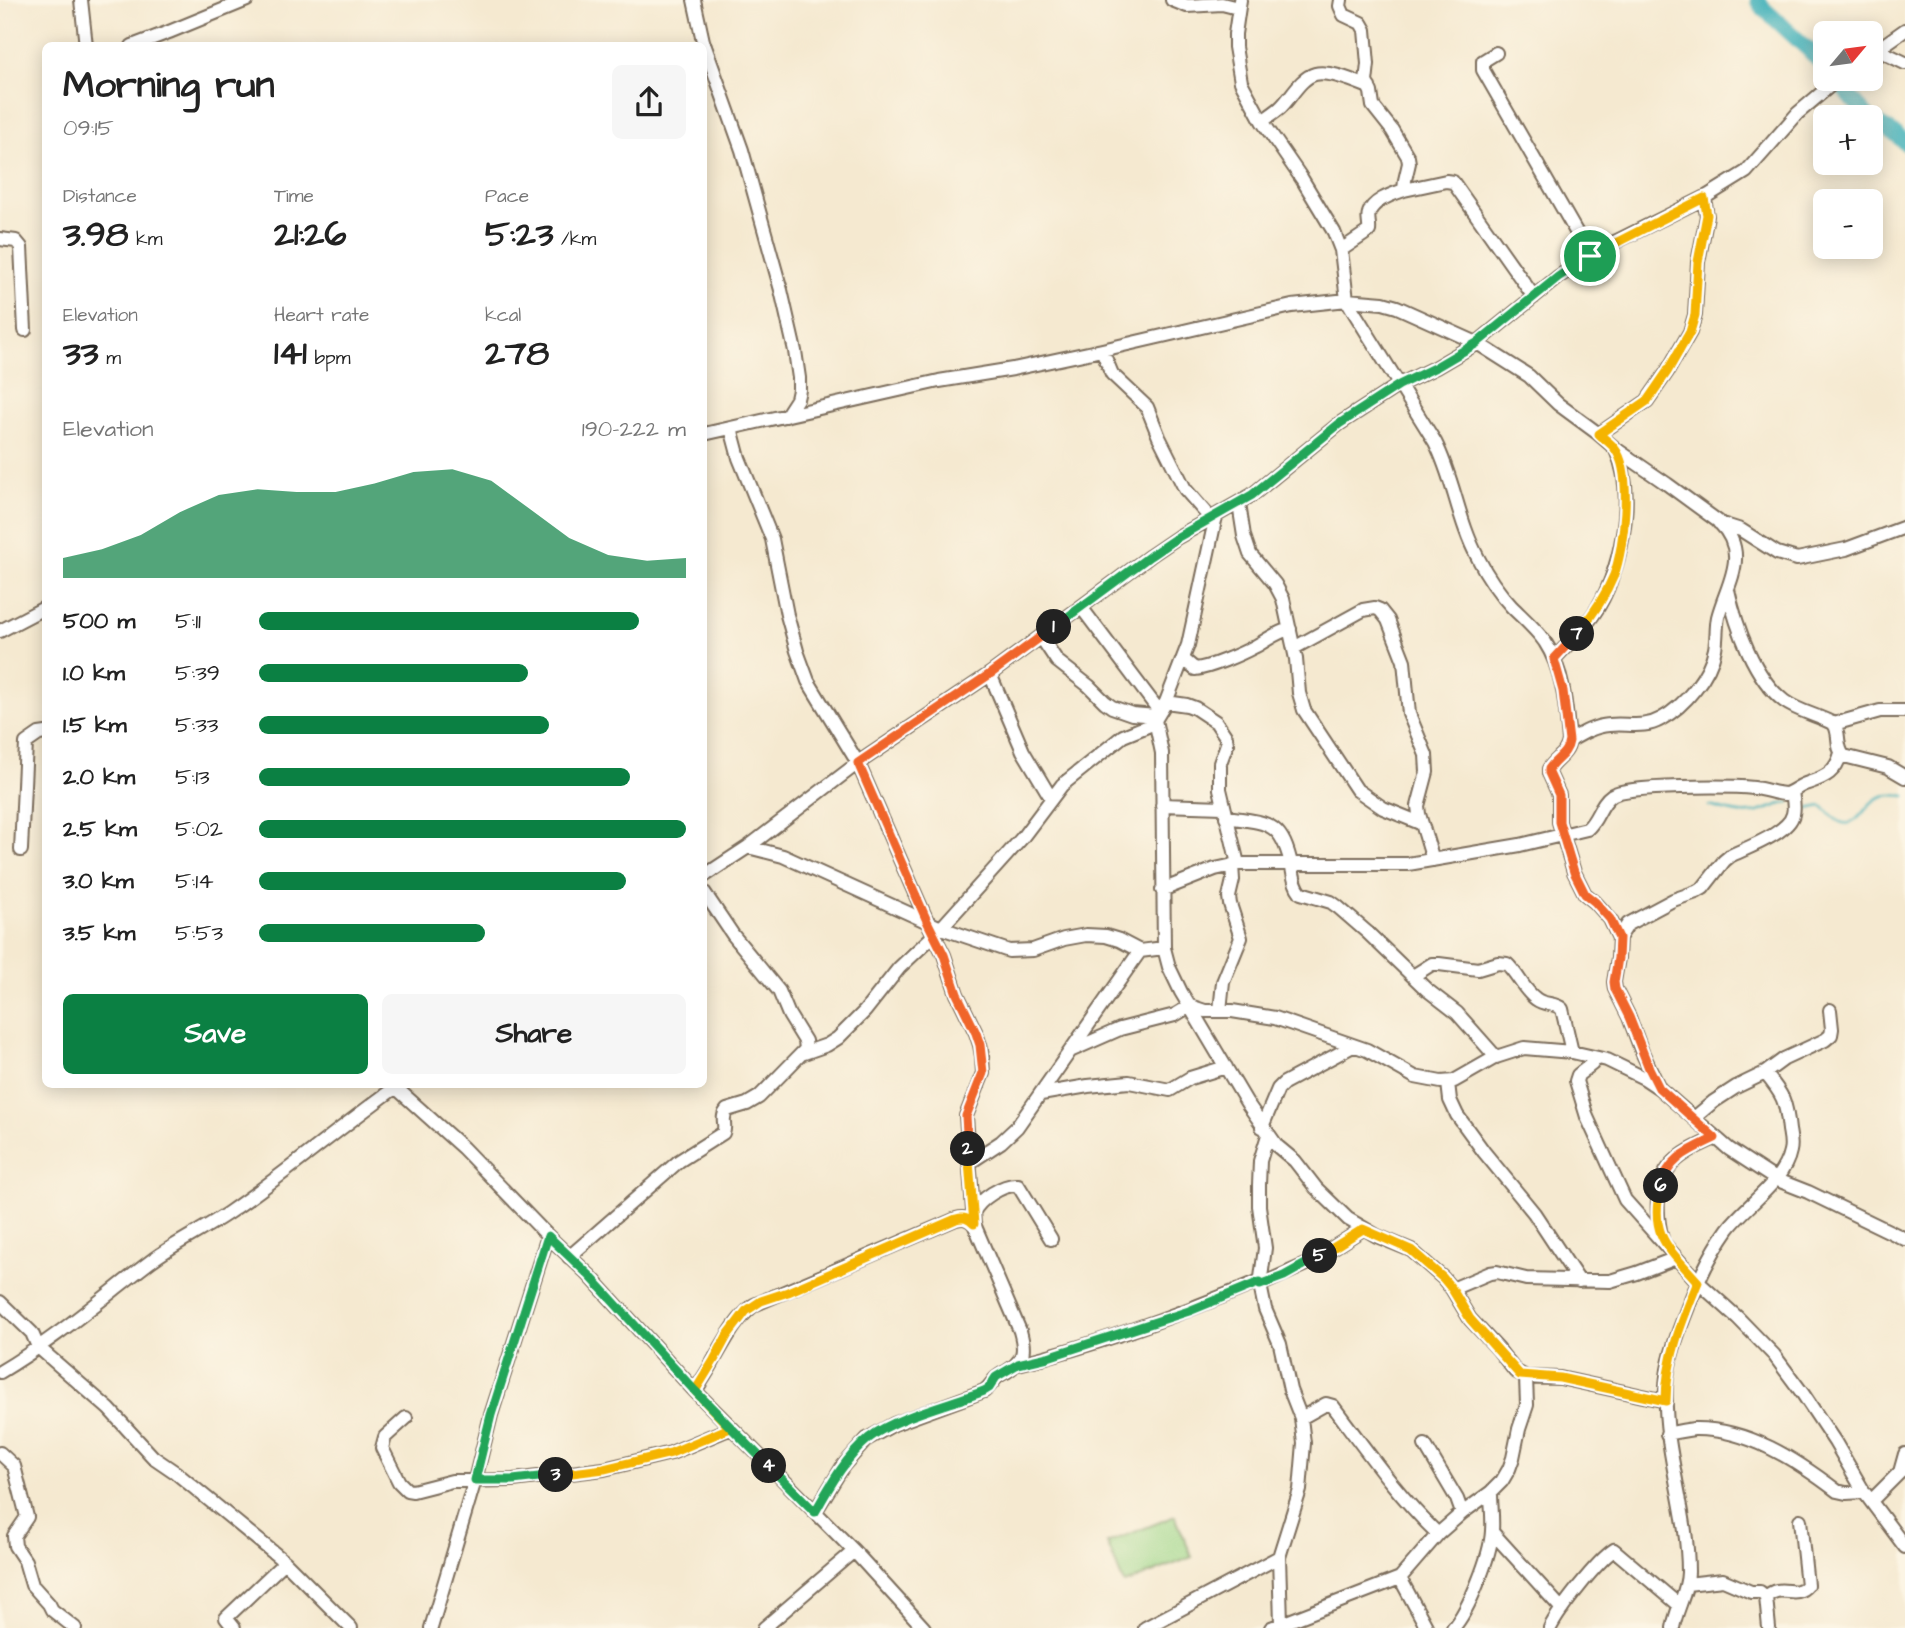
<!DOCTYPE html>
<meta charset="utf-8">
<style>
:root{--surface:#fff;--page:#f6f6f6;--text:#222;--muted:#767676;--accent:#0b8043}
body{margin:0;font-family:"Architects Daughter",sans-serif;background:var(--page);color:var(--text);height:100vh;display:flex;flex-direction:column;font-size:26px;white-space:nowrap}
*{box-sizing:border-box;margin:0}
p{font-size:23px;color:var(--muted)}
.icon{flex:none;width:38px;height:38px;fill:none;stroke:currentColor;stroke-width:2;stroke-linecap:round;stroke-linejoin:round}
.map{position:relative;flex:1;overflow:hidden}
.details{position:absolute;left:42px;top:42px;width:665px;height:1046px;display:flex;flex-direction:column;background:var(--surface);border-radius:10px;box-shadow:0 4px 18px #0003}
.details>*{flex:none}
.needle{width:46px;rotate:61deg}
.buttons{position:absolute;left:1813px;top:21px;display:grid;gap:14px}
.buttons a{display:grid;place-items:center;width:70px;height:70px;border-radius:10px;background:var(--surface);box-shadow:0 4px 18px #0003;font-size:35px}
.pin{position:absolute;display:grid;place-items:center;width:60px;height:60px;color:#fff;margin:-30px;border:4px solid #fff;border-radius:50%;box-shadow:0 2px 7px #0007}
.km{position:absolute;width:35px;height:35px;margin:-18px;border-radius:50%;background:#222;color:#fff;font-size:19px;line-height:35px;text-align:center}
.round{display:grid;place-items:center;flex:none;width:74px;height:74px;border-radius:10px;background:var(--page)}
.headline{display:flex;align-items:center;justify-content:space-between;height:119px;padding:0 21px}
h1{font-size:38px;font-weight:700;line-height:52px}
.stats{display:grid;grid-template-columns:repeat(3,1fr);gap:10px;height:119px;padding:7px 21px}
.stats div{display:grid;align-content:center}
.stats b{font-size:35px;font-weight:700}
.stats small{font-size:19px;font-weight:400}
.stats p{font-size:19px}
.chart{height:196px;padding:14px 21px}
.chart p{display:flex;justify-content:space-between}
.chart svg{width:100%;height:126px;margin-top:7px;fill:var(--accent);opacity:.7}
.primary-button{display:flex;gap:14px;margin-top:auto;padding:14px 21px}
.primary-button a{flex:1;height:80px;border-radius:10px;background:var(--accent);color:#fff;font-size:28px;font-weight:700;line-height:80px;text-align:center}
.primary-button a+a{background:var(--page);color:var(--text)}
ul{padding:0 21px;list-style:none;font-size:23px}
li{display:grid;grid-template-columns:112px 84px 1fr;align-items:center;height:52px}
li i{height:18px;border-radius:9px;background:var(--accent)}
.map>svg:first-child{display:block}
.green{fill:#9dd587;stroke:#6c8052;stroke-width:2}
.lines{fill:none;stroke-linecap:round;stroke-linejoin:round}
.stream{stroke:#3fb0b9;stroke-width:2.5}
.river{stroke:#3fb0b9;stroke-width:16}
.minor-casing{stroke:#7c6d5c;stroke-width:16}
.minor{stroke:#fff;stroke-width:12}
.split-1-casing{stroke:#fff;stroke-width:14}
.split-2-casing{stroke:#fff;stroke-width:14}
.split-3-casing{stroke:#fff;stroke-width:14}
.split-4-casing{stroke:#fff;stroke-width:14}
.split-5-casing{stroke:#fff;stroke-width:14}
.split-6-casing{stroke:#fff;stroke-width:14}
.split-7-casing{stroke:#fff;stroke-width:14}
.split-8-casing{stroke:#fff;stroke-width:14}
.split-1{stroke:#22a559;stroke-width:9}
.split-2{stroke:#f0652b;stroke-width:9}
.split-3{stroke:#f5b400;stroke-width:9}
.split-4{stroke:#22a559;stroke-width:9}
.split-5{stroke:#22a559;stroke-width:9}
.split-6{stroke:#f5b400;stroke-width:9}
.split-7{stroke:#f0652b;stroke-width:9}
.split-8{stroke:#f5b400;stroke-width:9}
</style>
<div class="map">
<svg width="1905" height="1628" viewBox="0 0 1905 1628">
<rect width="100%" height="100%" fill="#fcf5e5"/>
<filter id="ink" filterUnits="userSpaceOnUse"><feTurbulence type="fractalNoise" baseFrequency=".0143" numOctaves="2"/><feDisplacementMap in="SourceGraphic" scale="14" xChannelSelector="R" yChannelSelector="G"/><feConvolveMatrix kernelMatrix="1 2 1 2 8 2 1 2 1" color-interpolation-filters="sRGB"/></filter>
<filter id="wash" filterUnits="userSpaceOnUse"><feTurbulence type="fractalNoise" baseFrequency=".00686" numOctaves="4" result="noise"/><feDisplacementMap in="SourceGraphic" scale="28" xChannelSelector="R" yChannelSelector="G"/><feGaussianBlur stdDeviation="1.57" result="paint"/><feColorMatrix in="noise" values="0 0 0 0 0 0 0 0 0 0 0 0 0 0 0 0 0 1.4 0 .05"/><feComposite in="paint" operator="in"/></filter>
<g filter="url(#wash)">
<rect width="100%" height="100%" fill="#f5e9d0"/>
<path class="green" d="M1175,1516L1192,1557L1124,1584L1107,1543Z"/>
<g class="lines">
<path class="stream" d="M1709,806C1725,810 1741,816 1758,812C1769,810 1779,802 1790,803
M1798,809L1803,810L1822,806C1830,811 1834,821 1843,823C1861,827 1865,800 1883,796C1890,794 1898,795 1905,796"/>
<path class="river" d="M1758,0L1764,9L1809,50L1825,68
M1840,85L1868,117
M1871,120L1897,135L1905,143"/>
</g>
</g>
<g filter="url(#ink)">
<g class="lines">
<defs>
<path id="minor" d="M81,0L86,46
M694,0L703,41L742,150L781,290L795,351L799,378V390L797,399L786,416
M1172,0L1187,6L1222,4L1238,8
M1240,0L1235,34V47L1241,82L1262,121L1302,179L1334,232L1341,250L1347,300L1354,312L1435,442C1454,479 1458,521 1478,558C1487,576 1498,592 1512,607C1523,618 1536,629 1545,642C1564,671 1566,708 1569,741C1567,755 1556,758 1549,769V773L1559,795V822L1574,872L1585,894L1595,902L1610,919L1619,938L1618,958L1614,982L1615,989L1629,1017L1642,1052L1659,1088
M1341,0L1340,6L1344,15L1361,23L1365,30L1368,64L1366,82L1371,92L1373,106L1392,130L1408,157L1409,163L1405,180L1404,190L1446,181L1453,182L1534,297
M132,46L169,32L247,0
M1878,50L1905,63
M1496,53L1483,61V70L1590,256
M1871,54L1905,30
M1262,121C1268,117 1274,113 1280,108C1291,98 1300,78 1315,74C1329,70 1356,82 1369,87
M0,239L16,241L21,247L25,330
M1341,250L1369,231C1370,225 1367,218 1369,213C1373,200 1393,194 1404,190
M1102,350L1112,374L1147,407L1159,437L1185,489L1211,519
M731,428L739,458L772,539L787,615L797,651L808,681L858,763L927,921L944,955L957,994L976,1033L980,1045L982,1056L983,1073L966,1116L974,1224
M704,434L939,381L1013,369L1102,350L1292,306L1347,300L1383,303L1397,307L1477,343L1529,376L1558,404L1596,432L1616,449L1667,484L1719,522C1751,554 1727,583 1718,617C1716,627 1717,638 1715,649C1710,675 1685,706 1661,719C1644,729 1627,723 1609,725C1594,726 1581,734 1569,741
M1599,434L1647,401L1667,372L1690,332L1695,315L1698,262L1707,216L1704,198
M1239,504L1244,536L1250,554L1275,584L1283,599L1296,659L1299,693L1304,710L1357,790L1383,808L1420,823
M1216,516L1188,645L1166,702L1155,720L1162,753L1164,948L1169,967L1181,992L1247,1103L1277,1146L1295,1161L1316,1188L1348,1219L1377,1236L1411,1250L1443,1278L1452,1289L1470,1319L1498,1349L1515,1371L1526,1377L1560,1378L1666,1401
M1719,523L1741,530L1777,553L1797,559L1846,549L1905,527
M1728,590C1736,626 1754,678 1784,701C1799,712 1818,715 1834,724C1841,734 1835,747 1844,756L1888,767L1905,777
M1081,607L1160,712
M0,631L46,607
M1041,637L1057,661L1089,686L1105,702L1112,707L1132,714L1156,716
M1294,648L1363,610L1375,608L1380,610L1388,620L1404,661L1409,714L1426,755L1427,772L1418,806L1419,814L1433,860
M1183,659L1195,669C1209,668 1241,654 1254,647C1266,641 1276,632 1290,629
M1554,659C1567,645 1582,631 1593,615C1621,575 1637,495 1616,450
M990,674L1023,751L1051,798
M1166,702L1187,705L1195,708L1216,722L1226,737L1227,744L1220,763V789L1238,864
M1834,724L1880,711H1905
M1162,805L1223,807
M1226,817C1269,823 1282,821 1292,868C1294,878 1295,886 1301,893L1331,902L1338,907L1368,933L1426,989L1457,1013L1496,1057
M748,847L783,856L941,928L1009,951L1033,950L1064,939L1086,935L1106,936L1119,940L1140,951L1164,948
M21,850L26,743L39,734L46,733
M704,876L748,847L858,763L990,674L1150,556L1178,537L1252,495L1339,424L1399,385L1436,367L1477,343L1558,277L1590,256L1613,243L1704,198L1746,172L1798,113L1838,79
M1162,890L1215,869L1238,864H1408L1520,845L1587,829C1598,820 1600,803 1612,795C1628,785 1732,786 1754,788C1765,789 1776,794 1786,794C1794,791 1800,785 1808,783C1826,777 1836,772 1841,753
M941,928L1022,838L1062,785L1123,736L1150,725L1155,720
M1619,938L1628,924L1673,900L1696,892L1703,888L1724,861L1730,856C1746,848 1789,833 1793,814C1795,807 1793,799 1792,792
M1413,976L1432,964H1439L1478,969L1498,963L1507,964C1518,974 1524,991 1536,999C1545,1006 1554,1002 1562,1009L1572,1052
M1220,1011L1223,982L1241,938L1230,904L1229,897L1233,880L1232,865
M1070,1051L1120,1029L1175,1015L1190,1006L1205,1011H1232L1275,1018L1367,1050L1415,1077L1441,1082L1454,1081L1496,1057L1524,1048L1572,1052L1607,1060L1644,1078L1659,1088L1729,1149L1775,1179L1808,1192L1905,1239
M804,1053L827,1045L838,1038L865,1011L899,968L934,935
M1596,1058L1592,1064L1578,1075L1576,1081L1587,1117L1625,1200L1698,1282L1738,1318L1774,1355L1803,1394L1835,1442L1864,1492L1905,1547
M1448,1083L1450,1100L1457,1115L1484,1152L1534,1213L1579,1281
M393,1085L463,1148L548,1236L589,1275L695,1391L854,1551L924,1628
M1041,1094L1088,1086L1129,1082L1170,1090L1190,1078L1226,1067
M1694,1118L1713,1102L1736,1087L1765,1073L1784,1059L1825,1040L1831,1035L1832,1029L1830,1010
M1262,1127L1278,1089L1284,1083L1353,1046
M1268,1135L1260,1161L1259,1185V1206L1265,1248L1260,1285L1265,1309L1280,1344L1290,1390L1301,1418L1304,1443L1300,1490L1279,1557L1281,1623L1284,1628
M969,1163L1001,1142L1017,1127L1140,951
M973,1213C980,1199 1002,1184 1018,1185L1051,1239
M1662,1239C1656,1216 1654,1183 1672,1164C1683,1152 1700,1145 1715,1138
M569,1257L679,1161L723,1133C727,1125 720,1118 727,1110L747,1104L759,1097L806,1049L805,1041L789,1015L779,991L733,935L704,892
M1260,1285L1307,1264L1363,1229
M1452,1289L1490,1273L1497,1272L1526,1279L1610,1281L1637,1273L1676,1258
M0,1302L32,1333L38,1347L109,1409L153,1457L175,1472L285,1562L351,1628
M1018,1364C1101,1344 1181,1314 1260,1281
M0,1372C54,1340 101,1299 151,1261C175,1243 203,1230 228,1213C287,1173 341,1126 399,1085
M695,1391C702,1380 709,1370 715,1358C726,1339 736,1319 754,1305L956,1219C964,1217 968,1218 974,1224L1020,1331C1026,1352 1024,1360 1006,1372C1004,1372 997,1377 996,1378C991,1383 990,1387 984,1391L894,1424L867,1439L843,1466L815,1512
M406,1418L385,1437L382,1448L399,1482L407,1490L413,1491L452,1481L513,1480L604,1469L671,1453L731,1428
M1301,1418L1326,1404L1333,1406C1366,1450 1398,1496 1438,1534
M1667,1434C1676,1432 1685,1430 1694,1429C1748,1428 1796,1460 1837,1491L1846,1493L1864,1492
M1425,1445L1457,1499L1462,1513
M0,1453L14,1466L27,1517L14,1536L15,1546L25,1561L32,1585L49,1604L52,1610L75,1628
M1871,1501L1900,1472L1905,1454
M1492,1532L1562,1609
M1400,1578L1427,1628
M1687,1584L1723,1580L1751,1592H1760L1766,1597L1769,1628
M1766,1597C1781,1582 1795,1600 1807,1585L1800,1520
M234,1628L226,1618L285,1562
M431,1628L475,1480L491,1415L548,1236
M764,1628L854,1551
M1145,1628L1279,1557
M1271,1628L1400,1578L1438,1534L1462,1513L1491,1492L1502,1481L1509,1469L1513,1458L1519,1429L1527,1405L1526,1377
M1453,1628C1469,1610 1491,1555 1492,1531C1493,1518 1491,1505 1491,1492
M1550,1628C1559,1610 1597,1561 1614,1550L1679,1605
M1673,1628C1676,1609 1688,1591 1688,1572C1688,1509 1663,1450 1666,1387C1667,1364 1675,1341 1683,1320C1695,1288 1708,1257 1728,1229C1746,1205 1784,1182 1790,1151C1792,1144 1790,1136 1789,1130C1786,1100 1783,1095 1765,1073"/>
</defs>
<use href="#minor" class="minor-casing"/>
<use href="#minor" class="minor"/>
</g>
</g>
<g class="lines" filter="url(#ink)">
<defs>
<path id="split-1" d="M1054,627L1150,556L1178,537L1252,495L1339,424L1399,385L1436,367L1477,343L1558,277L1590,256"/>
<path id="split-2" d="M968,1149L966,1116L983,1073L980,1045L976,1033L957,994L944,955L927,921L858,763L990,674L1054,627"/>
<path id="split-3" d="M556,1475L604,1469L671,1453L730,1428L695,1391L714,1360L727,1336L746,1311L761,1301L788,1292L956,1219C964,1217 968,1218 974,1224L968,1149"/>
<path id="split-4" d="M556,1475L513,1480H475L491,1415L548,1236L589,1275L695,1391L769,1466"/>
<path id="split-5" d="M769,1466L815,1512C830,1486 845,1458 869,1438C895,1417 951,1404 984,1391L989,1388L996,1377L1018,1364L1048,1357L1189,1311L1260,1282V1285L1284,1276L1320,1256"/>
<path id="split-6" d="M1320,1256L1363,1229L1411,1250L1443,1278L1452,1289L1470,1319L1520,1375L1560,1378L1666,1401C1666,1359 1682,1321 1698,1282C1669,1249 1648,1235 1661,1186"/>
<path id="split-7" d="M1577,634L1554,659L1563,691L1569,741C1567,755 1556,758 1549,769V773L1559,795V822L1574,872L1585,894L1595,902L1610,919L1619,938L1618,958L1614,982L1615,989L1629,1017L1649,1068L1659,1088L1715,1138C1690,1150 1669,1157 1661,1186"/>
<path id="split-8" d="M1577,634C1592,616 1605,597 1614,575C1624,549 1633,472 1615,449C1611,443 1604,439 1599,434L1647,401L1667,372L1690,332L1695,315L1698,262L1707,215L1704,198L1590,256"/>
</defs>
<use href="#split-1" class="split-1-casing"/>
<use href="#split-2" class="split-2-casing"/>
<use href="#split-3" class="split-3-casing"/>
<use href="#split-4" class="split-4-casing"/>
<use href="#split-5" class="split-5-casing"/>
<use href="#split-6" class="split-6-casing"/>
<use href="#split-7" class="split-7-casing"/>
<use href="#split-8" class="split-8-casing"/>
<use href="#split-1" class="split-1"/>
<use href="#split-2" class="split-2"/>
<use href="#split-3" class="split-3"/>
<use href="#split-4" class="split-4"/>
<use href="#split-5" class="split-5"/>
<use href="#split-6" class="split-6"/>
<use href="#split-7" class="split-7"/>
<use href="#split-8" class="split-8"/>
</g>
</svg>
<div class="buttons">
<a><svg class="needle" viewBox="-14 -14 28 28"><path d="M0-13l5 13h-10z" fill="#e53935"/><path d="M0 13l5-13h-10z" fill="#767676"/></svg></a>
<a>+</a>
<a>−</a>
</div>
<div class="pin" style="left:1590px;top:256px;background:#1e9e55"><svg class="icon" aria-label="arrive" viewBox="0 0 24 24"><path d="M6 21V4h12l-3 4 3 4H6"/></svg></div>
<b class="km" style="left:1054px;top:627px">1</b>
<b class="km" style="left:968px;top:1149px">2</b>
<b class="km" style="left:556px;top:1475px">3</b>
<b class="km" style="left:769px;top:1466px">4</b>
<b class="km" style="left:1320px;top:1256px">5</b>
<b class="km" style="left:1661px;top:1186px">6</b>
<b class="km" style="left:1577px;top:634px">7</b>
<section class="details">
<div class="headline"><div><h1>Morning run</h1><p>09:15</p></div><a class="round"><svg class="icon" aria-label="share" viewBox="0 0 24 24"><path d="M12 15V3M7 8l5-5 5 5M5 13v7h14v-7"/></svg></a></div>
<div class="stats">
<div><p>Distance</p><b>3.98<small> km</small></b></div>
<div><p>Time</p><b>21:26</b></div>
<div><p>Pace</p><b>5:23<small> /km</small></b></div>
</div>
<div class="stats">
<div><p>Elevation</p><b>33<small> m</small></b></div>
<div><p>Heart rate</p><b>141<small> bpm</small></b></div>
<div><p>kcal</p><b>278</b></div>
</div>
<div class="chart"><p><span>Elevation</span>190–222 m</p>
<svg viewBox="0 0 160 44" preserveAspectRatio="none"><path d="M0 44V37L10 34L20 29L30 21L40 15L50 13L60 14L70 14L80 11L90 7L100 6L110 10L120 20L130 30L140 36L150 38L160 37V44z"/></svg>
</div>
<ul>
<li><b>500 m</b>5:11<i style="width:89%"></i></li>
<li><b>1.0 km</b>5:39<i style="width:63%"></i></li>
<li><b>1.5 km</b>5:33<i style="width:68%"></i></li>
<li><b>2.0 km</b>5:13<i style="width:87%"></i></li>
<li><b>2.5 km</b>5:02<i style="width:100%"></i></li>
<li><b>3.0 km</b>5:14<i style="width:86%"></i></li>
<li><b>3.5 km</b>5:53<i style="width:53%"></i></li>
</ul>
<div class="primary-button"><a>Save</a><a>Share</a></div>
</section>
</div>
